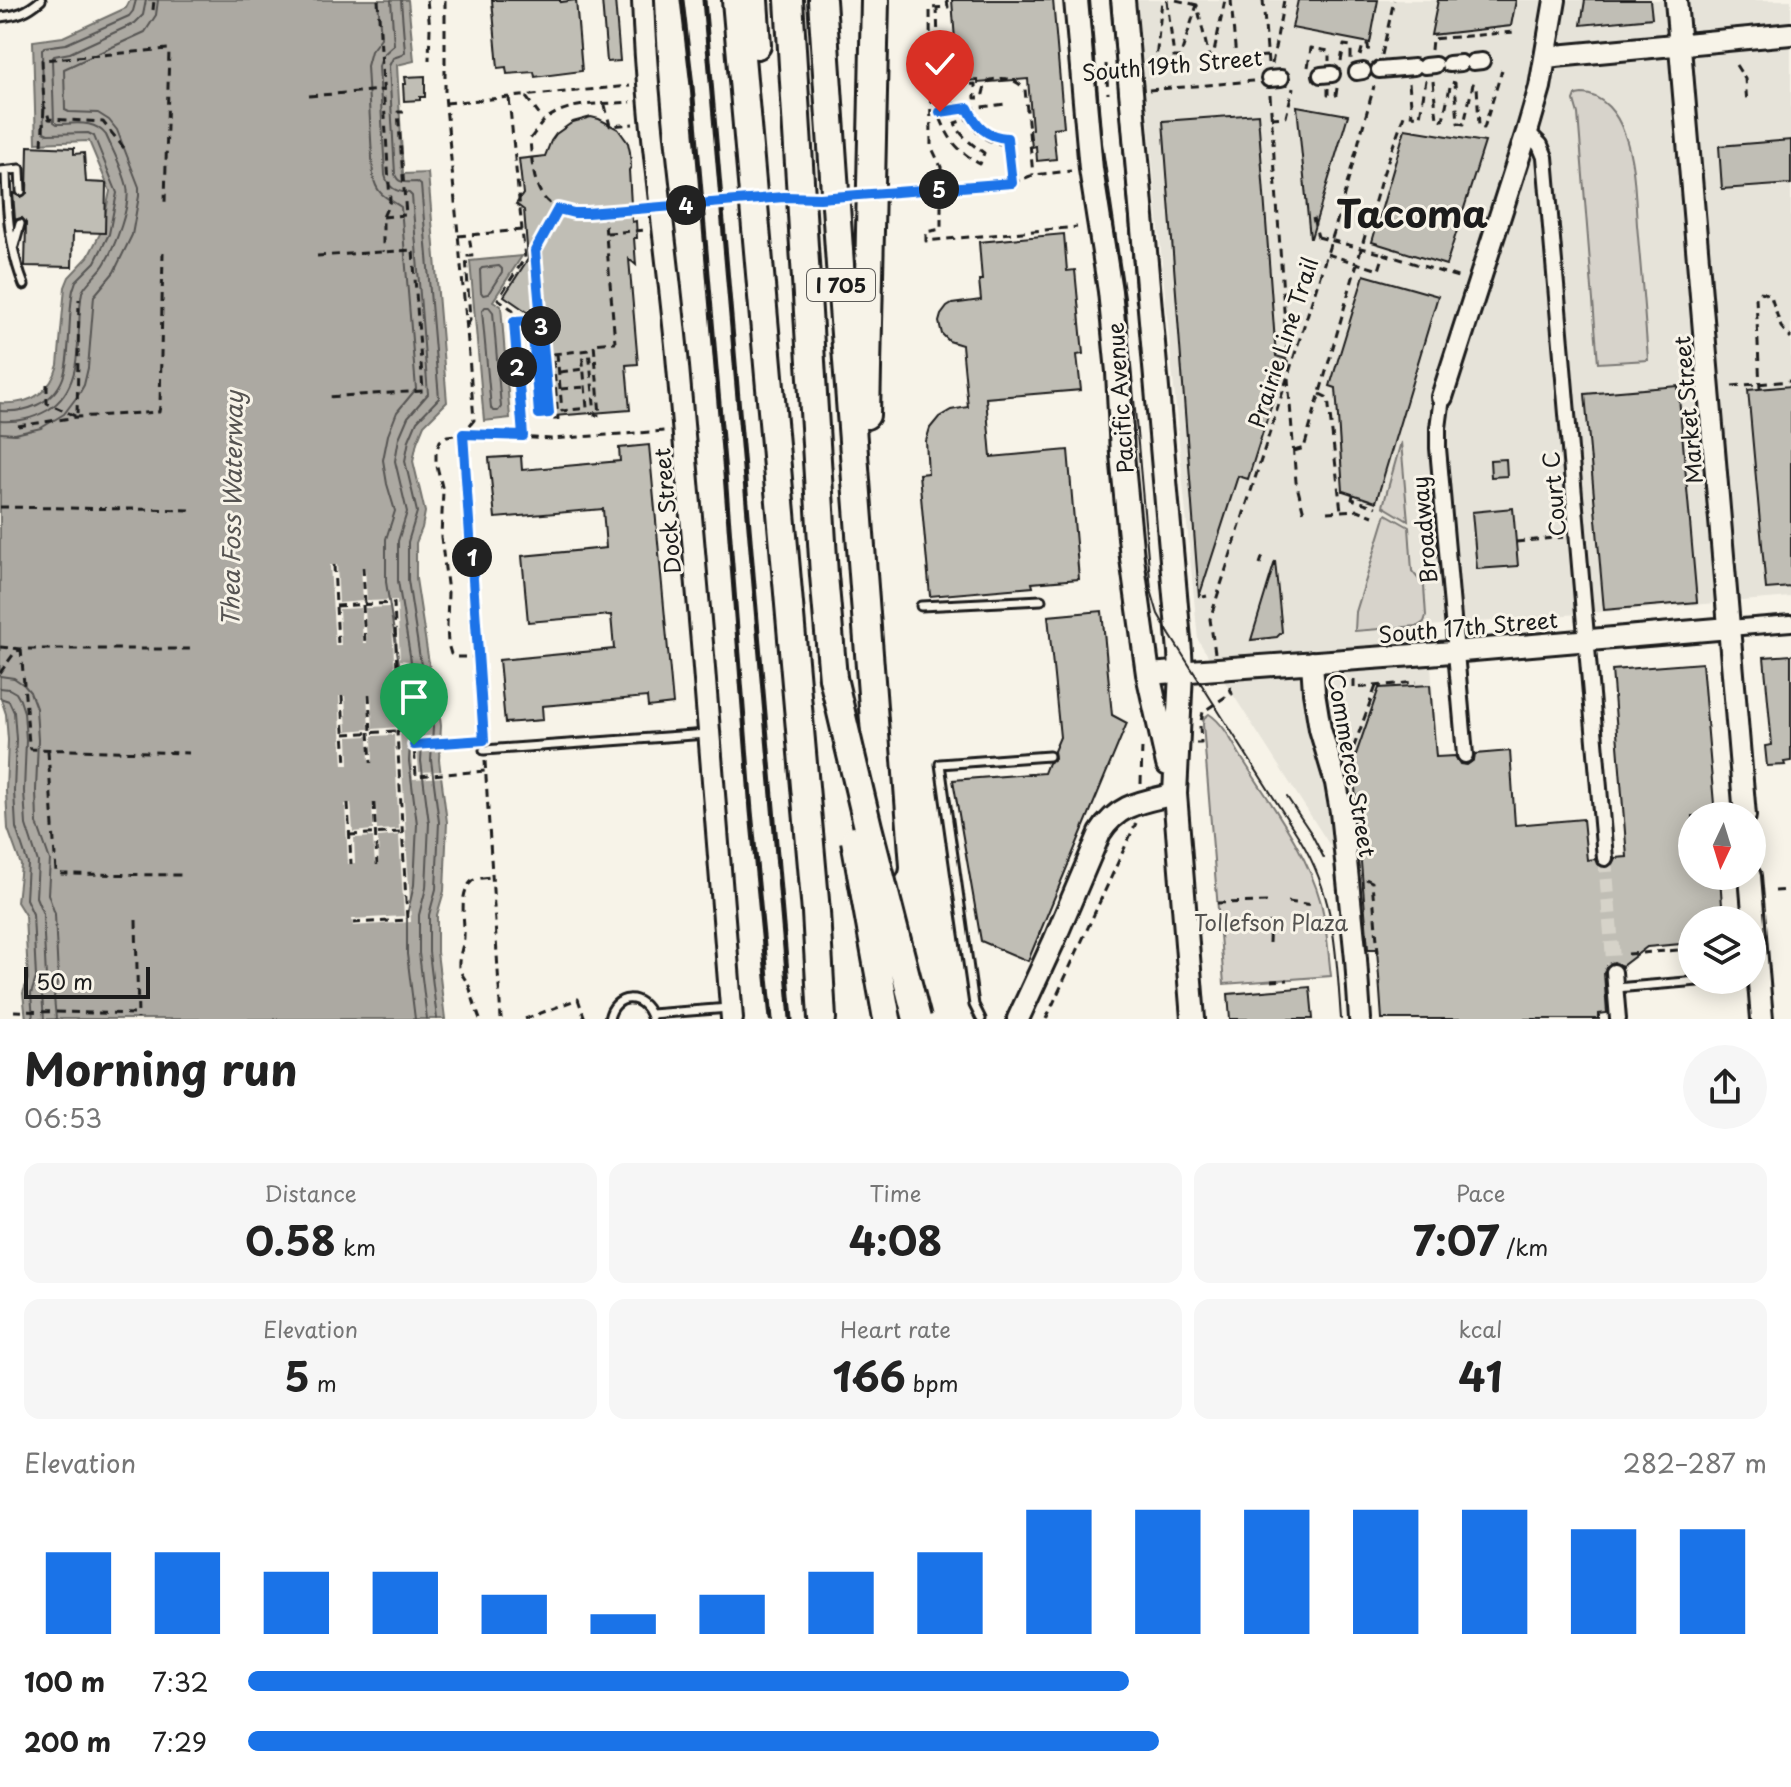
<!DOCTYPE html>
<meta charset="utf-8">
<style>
:root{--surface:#fff;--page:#f6f6f6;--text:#222;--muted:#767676;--accent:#1a73e8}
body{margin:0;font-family:"Playpen Sans",sans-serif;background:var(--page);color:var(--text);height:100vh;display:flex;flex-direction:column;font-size:30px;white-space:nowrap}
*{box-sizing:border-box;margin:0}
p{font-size:26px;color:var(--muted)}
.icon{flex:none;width:44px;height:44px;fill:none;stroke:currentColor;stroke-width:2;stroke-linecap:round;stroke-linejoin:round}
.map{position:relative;height:1019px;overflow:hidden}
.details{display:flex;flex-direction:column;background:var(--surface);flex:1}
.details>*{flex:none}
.needle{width:52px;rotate:184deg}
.fabs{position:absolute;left:1678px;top:802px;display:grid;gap:16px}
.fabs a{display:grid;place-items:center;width:88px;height:88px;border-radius:50%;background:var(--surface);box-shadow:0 4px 20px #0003;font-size:40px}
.scale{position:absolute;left:24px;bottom:20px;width:126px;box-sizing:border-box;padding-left:8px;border:4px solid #1c1c1c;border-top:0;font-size:22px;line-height:28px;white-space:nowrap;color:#1c1c1c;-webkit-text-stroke:6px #f7f3e8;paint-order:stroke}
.pin{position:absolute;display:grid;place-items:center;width:68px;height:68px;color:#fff;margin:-82px -34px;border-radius:50% 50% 50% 0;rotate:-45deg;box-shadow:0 0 8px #0007}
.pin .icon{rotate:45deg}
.km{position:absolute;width:40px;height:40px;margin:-20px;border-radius:50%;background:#222;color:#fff;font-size:22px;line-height:40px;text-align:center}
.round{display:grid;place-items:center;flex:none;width:84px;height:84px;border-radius:42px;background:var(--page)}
.headline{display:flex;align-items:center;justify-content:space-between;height:136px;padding:0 24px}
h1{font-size:44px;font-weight:700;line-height:60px}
.metrics{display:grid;grid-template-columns:repeat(3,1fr);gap:12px;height:136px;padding:8px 24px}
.metrics div{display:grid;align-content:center;border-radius:16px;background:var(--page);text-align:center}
.metrics b{font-size:40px;font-weight:700}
.metrics small{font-size:22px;font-weight:400}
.metrics p{font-size:22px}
.chart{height:224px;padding:16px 24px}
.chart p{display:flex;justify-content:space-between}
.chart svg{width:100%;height:144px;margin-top:8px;stroke:var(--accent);stroke-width:6}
ul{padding:0 24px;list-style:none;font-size:26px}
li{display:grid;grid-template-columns:128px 96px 1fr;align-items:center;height:60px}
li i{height:20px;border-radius:10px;background:var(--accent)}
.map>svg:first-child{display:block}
.built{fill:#e6e3d9}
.green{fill:#d7d3cb;stroke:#7a7874;stroke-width:2}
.water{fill:#aca9a2;stroke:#72716c;stroke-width:2}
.pier{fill:#f7f3e8}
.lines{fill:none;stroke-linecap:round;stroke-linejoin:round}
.shore{stroke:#565452;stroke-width:2}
.building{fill:#c0beb5;stroke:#1c1c1c;stroke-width:2}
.street-tunnel{stroke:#d6d3c9;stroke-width:14;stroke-dasharray:14 7;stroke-linecap:butt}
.lane-casing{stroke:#1c1c1c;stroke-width:13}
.street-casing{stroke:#1c1c1c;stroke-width:20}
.secondary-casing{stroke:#1c1c1c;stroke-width:26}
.primary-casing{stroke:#1c1c1c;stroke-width:28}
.highway-casing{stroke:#1c1c1c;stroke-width:32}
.path{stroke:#1c1c1c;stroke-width:3;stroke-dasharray:8 6;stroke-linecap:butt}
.lane{stroke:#f7f3e8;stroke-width:7}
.street{stroke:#f7f3e8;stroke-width:14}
.secondary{stroke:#f7f3e8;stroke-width:20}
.primary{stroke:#f7f3e8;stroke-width:22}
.highway{stroke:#f7f3e8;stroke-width:26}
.tram{stroke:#1c1c1c;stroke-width:2}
.rail{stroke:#1c1c1c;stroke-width:5}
.highway-bridge-casing{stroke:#1c1c1c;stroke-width:32;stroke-linecap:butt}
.path-bridge{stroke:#1c1c1c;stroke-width:3;stroke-dasharray:8 6;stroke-linecap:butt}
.highway-bridge{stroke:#f7f3e8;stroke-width:26}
.route-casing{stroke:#fff;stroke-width:16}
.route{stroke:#1a73e8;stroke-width:10}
.labels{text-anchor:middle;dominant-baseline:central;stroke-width:6;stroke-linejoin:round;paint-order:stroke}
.shield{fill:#f7f3e8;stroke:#5e5c59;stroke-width:2}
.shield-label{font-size:20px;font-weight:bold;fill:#1c1c1c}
.street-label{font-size:22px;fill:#1c1c1c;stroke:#f7f3e8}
.park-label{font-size:22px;fill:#545351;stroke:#f7f3e8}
.water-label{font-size:24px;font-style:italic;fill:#565452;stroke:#f7f3e8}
.town-label{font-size:38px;font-weight:bold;fill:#1c1c1c;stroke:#f7f3e8}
</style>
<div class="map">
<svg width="1791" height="1019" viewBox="0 0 1791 1019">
<rect width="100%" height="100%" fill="#f7f3e8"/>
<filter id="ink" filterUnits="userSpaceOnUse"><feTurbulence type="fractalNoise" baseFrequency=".0125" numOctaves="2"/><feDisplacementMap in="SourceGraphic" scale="16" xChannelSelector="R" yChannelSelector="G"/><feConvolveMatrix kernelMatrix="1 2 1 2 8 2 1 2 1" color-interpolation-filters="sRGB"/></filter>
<g filter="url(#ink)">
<path class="built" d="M1137,0H1791V597L1429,626L1436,757L1326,765L1336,855L1198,640Z"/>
<path class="green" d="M1582,94C1603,94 1618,115 1624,133C1635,162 1635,194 1637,225C1641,270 1645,315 1648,360L1598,363L1578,114L1574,100L1576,95Z
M1401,442L1408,521L1383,506Z
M1386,514L1409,527L1412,571L1424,586L1426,616L1424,622L1418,626L1355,631L1356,612Z
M1209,714C1225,724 1235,748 1245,763C1273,807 1307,852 1321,903C1327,926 1328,952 1331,976L1224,984L1203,724L1204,718Z"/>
<path class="water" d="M130,0H408L414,61L397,65L403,174L428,173L447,402L424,425L417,442L413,461L425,512L422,528L416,543V579L430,670L439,709L441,726L439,760L447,822L444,891L437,915V952L445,1019H26L23,993L28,979L25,915L17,902L21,865L8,829L6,791L8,740L6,714L0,696V403C29,405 50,394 58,365L65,287L69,277L88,257L102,230L110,191L89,141L36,143L33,41L63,37L126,8Z
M522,256L493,301L501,306L510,418L484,421L470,261Z"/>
<path class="pier" d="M330,565H337L339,603L363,601L361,567H365L367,601L397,600L400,660L408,661L409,674L401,675L404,733L400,734L411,922L353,926L352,919L404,916L399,835L378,837L379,865H375L373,837L354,838L355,863L348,864L345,804L351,803L353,832L373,830L372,803H376L377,830L399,829L394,735L372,736L373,763H369L368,736L348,737L349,765H343L339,696H345L347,731L369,729L367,694H371L373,729L398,727L391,607L365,608L367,643H363L361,608L339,609L341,645H335Z
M444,740V746L417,748L419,772L444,771L445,777L413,779L410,742Z"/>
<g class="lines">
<path class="shore" d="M378,0L381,38L371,51L367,66L373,176C377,196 387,197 401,207L416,389L397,412L388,435L383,460L387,484L395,511L386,539V582L401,676L410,714L411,727L409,761L417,824L414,885L407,915V954L415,1019
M391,0L394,45L383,55L379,66L385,175C388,188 396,192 409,193L412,196L428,394L408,417L399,438L395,461L407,512L398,541V581L413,674L422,712L423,727L421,761L429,823L426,888L419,915V953L427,1019
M401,0L405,52L402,55L393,58L389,66L395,174C398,185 408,182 417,182L421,185L439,398L417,421L409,440L405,461L417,512L408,542V580L422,672L431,710L433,727L431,760L439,822L436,889L429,915V952L437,1019
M499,266L502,269V272L488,294L483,295L481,292L480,270L482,268Z
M485,307H489L493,312L501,407L498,411H493L491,408L482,311Z
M0,411C25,413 53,404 63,378C71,356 68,315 73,290L76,281L95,262L109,234L117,193L94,136L88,133L48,134L44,132L42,50L44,47L66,44L129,16L133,11L136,0
M0,421C19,422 32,419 48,410C87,386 75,330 82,292C87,281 99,274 105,263C115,246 131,206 127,187C123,169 113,151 106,135C94,119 75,124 57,124L54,122L52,59L54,56L70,53L135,23L143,15L146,0
M0,433L15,434L41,428L64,414L79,394L84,385L88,368L94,296L114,272L132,235L139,196V187L117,130L109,120L98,113L69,112L65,110L64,69L145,32L156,15L158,0
M0,676L14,678L24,685L30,692L36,708L38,740L36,790L37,823L50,860L48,894L55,914L58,978L54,997L56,1019
M0,688L9,689L16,693L20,700L24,712L26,740L24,791L26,825L38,862L36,897L43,914L46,978L42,995L44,1019
M0,698L9,701L14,712L16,739L14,791L16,828L28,864L26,899L33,914L36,978L31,994L33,1019"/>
</g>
<path class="building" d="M492,0H560V2L576,0L582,71L535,77L534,72L507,74L506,67L498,68Z
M602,0H615L620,61L607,62Z
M952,0H1053L1064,127L1053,128L1056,159L1037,161L1036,146L1032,147L1030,130L1032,129L1028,79L978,83V80L963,81L961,66L957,67Z
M1298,0H1378L1370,43L1292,28Z
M1438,0H1516L1511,26L1431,35Z
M1585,0H1650L1652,18L1581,25Z
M425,76V97H420V100L404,101L403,84H406L405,77Z
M1297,106L1348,115L1311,238H1310Z
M1258,114L1276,356L1286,359L1248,479L1238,476L1199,597L1163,121Z
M591,117L599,119L618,129L628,143L630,152L631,167L629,170L632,222L636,221L637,238H634L636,265L629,259L638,364L626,365L630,410L541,417L533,316L504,296L528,259L524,210L516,204L523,194L519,159L545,156L551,141L556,134L573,122Z
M1405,129L1485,142L1446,265L1372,242Z
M1791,140V184L1722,189L1719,146Z
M28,146L74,148V154L84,153L86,182L106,183L105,233L73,232L72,267L25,266L26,223L22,218L15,220L13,193L21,197L27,193Z
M1064,234L1067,271L1075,270L1083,354L1077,355L1081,390L986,398L991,457L1068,450L1079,579L1032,583L1033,587L930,596L919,474L928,473L926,441L930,428L939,417L951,410L968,407L962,345L949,341L942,334L939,322L941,315L947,307L952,304L981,300L979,280H982L979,242Z
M1364,275L1438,296L1376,502L1343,491L1336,388L1330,386Z
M1678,386L1697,602L1604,610L1585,394Z
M1791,386V587L1766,589L1748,390Z
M649,445L673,704L648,707L647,697L542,706L543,720L505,723L499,660L614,649L611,615L528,622L522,556L606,548L603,509L495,518L489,458L521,456L522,470L620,461L619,448Z
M1506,459L1507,476L1491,477L1490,460Z
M1513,508L1518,566L1477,569L1472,512Z
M1275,561L1282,632L1277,637L1251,640Z
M1102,611L1112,715L1127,723L1028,961L981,941L953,780L1044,773L1048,763L1055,758L1054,751L1060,737L1048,616Z
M1791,655V761L1784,762L1785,765L1767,766L1765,746L1772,745L1764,657Z
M1702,663L1715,816H1692V876H1720L1723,920H1692V943L1647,947L1622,966L1614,962L1608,964L1604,973L1607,1013L1599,1014V1019H1382L1377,949H1368L1353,763L1379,688L1430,685L1436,757L1455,756L1460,764L1467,765L1474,760L1475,754L1510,751L1515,825L1583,819L1587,860L1595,859L1597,864L1605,868L1611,866L1615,858L1627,857L1612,670Z
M1310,987L1313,1019H1230L1228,994Z"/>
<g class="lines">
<path class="street-tunnel" d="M1605,858L1614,972"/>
<defs>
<path id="lane" d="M0,17C18,15 27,12 41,0
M0,171L20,169L21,191
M6,171C7,211 9,247 24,285
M14,246L20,224
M921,606L1041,600
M484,750L707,734
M1616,988L1698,981
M651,1014L729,1008
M609,1019C614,993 643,992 651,1017
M981,1019L974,1005L940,764L1049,756"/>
<path id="street" d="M1473,62L1482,61
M1449,64L1461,63
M1425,66L1435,65
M1379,70L1414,67
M1357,72L1363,71
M1321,75L1332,74
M1269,79L1281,78
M1527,132L1540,145L1545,157L1605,858
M1442,397L1438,428V448L1465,755
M1729,628L1791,623
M1614,972L1618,1019"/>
<path id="secondary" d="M643,0C647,119 666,237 677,355C697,576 715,798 732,1019
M1676,0L1745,816
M1545,57L1791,34
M1442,397L1527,132L1540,87L1555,0
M1312,662L1314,692L1320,729L1336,783L1341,812L1356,959L1360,1019
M1148,674L1428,654L1729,628
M1750,876L1762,1019
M1018,1019L1054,941L1100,833C1119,803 1143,802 1175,794"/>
<path id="primary" d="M1076,0L1091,169L1110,291L1118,372L1122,454L1132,558L1148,674L1168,764
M1123,0L1180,652L1181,672L1175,794L1193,1019"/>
<path id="highway" d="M736,0L816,912L822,1019
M754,0L757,45
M789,0L824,575L833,678
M822,0L842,294L885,867
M866,415L875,0"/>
</defs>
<use href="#lane" class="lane-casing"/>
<use href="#street" class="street-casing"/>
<use href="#secondary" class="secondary-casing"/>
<use href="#primary" class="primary-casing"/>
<use href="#highway" class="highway-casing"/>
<path class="path" d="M378,0L390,201L383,217V252
M427,0L430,28L429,60
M445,0V95L467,330L474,420L463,434
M947,0L948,7L930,8L931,146L941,167V229L926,232V241L1077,227
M1167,0L1174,57H1180L1197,5L1209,57H1213L1225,0
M1176,0L1197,5L1199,0
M1231,0L1236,59L1267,56
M1263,0L1268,63
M937,7L940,117C950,142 958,151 980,164L984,153C972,144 961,137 955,123L967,119C980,136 986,143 1008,145
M153,10L154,0
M1431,50L1432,39L1515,32
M1382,55L1394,0
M1360,56L1363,45H1368L1369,56
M1341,61L1344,45L1351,46V60
M1149,62L1156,60L1162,0
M1106,64L1108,94
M1272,64L1284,0
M1736,65L1745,79L1747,103
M1308,67L1311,48L1329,51V61
M1433,81L1437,119L1443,120L1451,82L1455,83L1458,123L1464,124L1473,84L1477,85L1479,127L1484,128L1502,70
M1409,83L1412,115L1420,116L1426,80
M1328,88V95H1336L1337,88
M1149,90L1253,81
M1270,95L1288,371
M309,96L383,90
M526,97L543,120
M509,98L522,230
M446,103L630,86
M605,105L610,126L633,124
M968,108C975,127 987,137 1007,138L1012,183L1033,175L1071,171
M954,110L953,86L975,84V98H982L985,86L990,80C1004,77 1014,78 1025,89L1033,175
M940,112L1005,104
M1271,118L1286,117L1293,88
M42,145L44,107
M124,148L103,122L49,119L47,111L44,107L42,60L169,49L165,202
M604,212C541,217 534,196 530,139C534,134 538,128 542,123C565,100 602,105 631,102
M383,217L406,215L398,112H404
M1313,218L1318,237
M607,233L647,230
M458,236L522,230L525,258L498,299L513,310L514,322L532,321L539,414L549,413L544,355H548L553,419H558L553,354L589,350L595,415H600L594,344L615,342L604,212L634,210
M1327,254L1379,270L1384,254L1461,278
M317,256L413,250L423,391L325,397
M514,322L523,436
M468,325L470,319L466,256H472L469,235
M557,353L562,411L587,408L582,351
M544,354L535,251L558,209
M560,372L584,369
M1288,378L1296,482L1304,513
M47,384V403L77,417L79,299
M1732,386L1791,381
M561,389L585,387
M1760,389L1756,297L1760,292L1767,294L1771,297L1781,327L1791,338
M1320,394L1328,398L1341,511
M18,426L77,417L159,412L160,406L163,253
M463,434L484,738
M1294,451L1304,448L1381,180L1404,115H1412
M1353,495L1352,499L1376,507
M0,507L196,510
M1327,512L1358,510L1373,516
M1516,542L1564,537
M1260,564L1263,555
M334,565L338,645
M363,567L365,605
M1203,597L1207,596
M363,605L365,643
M336,606L394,603L397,668
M0,647L21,649H193
M21,649L29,743L31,749L189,753
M1215,653L1210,619L1334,232L1374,86
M479,657H456L451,654L448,644L447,626L448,592L441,537L443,491L436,462V451L440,441L447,436L463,434L551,439L665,431
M404,667L414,743
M0,673L15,652L21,649
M1354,680V688L1416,682
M369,694L371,732
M342,696L346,765
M369,732L371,763
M345,734L397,731
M476,741L414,745L416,776L486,771
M1196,743H1201L1200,726L1203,712L1228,695L1232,694L1229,685
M48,751L56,872L62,874L186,875
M1349,760L1376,686
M485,761L501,1019
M1141,784L1142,746H1144
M348,803L351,864
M374,803L377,865
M350,835L402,832
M1366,879L1372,882L1378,952L1375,953
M1775,891L1791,890
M1288,902L1314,905
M1217,903L1269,902
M136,920L138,1019
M353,923L407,920L397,731H401L397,668L404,667
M1269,943L1270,916
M1628,954L1692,949
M1271,981L1288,980
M1715,981L1716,980
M14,1011L138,1014
M480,1019C476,1009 473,999 470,989C468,981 461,976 459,967C458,957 464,946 464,936C465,920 458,893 472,881C477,878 485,878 490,877
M525,1019L578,999L585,1019
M1046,1019L1136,823"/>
<use href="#lane" class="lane"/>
<use href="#street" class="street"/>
<use href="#secondary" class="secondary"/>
<use href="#primary" class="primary"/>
<use href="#highway" class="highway"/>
<path class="tram" d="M1090,0L1102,143L1125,298L1151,590L1158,614L1170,635L1300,839C1336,899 1336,952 1341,1019
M1111,0L1136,302
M1287,797L1311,833L1324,858"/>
<path class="rail" d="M682,0L692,86L725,474L751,811L771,1019
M704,0L791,1019"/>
<defs>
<path id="highway-bridge" d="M833,678L868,827L917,1019
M855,840L887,1019"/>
</defs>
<use href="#highway-bridge" class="highway-bridge-casing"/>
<path class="path-bridge" d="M634,210L784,197L820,198L1012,183
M1318,237L1384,254"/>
<use href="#highway-bridge" class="highway-bridge"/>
</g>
</g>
<g class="lines" filter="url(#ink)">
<defs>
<path id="route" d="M414,745L484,740L463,434L523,436L514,322L532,321L539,414L549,413L535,251L558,209L574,213H587L784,197L820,198L1012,183L1007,138C987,137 976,126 968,108L940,112"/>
</defs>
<use href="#route" class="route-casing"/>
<use href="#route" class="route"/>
</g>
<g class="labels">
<rect class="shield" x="807" y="269" width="68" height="32" rx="6"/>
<g class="shield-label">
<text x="841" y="285">I 705</text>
</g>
<g class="street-label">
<text transform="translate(1172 64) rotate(-5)">South 19th Street</text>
<text transform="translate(1282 342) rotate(-72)">Prairie Line Trail</text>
<text transform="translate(1119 398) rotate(-94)">Pacific Avenue</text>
<text transform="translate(1687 410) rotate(-95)">Market Street</text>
<text transform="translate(1553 494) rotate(-95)">Court C</text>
<text transform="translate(666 511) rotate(-95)">Dock Street</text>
<text transform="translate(1423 530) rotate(-95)">Broadway</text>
<text transform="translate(1468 626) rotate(-5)">South 17th Street</text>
<text transform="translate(1353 765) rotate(80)">Commerce Street</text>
</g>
<g class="park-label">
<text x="1271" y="921">Tollefson Plaza</text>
</g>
<g class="water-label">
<text transform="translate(231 509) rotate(-89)">Thea Foss Waterway</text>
</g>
<g class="town-label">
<text x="1412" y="212">Tacoma</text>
</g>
</g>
</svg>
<div class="fabs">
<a><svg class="needle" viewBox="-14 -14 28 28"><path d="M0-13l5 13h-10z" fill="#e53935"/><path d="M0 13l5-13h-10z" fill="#767676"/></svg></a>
<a><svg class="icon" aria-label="layers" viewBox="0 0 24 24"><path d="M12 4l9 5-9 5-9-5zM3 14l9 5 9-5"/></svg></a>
</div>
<div class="scale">50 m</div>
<div class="pin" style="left:414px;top:745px;background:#1e9e55"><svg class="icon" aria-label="arrive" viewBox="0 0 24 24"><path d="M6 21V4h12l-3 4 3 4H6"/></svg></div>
<div class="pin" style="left:940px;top:112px;background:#d93025"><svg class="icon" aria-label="check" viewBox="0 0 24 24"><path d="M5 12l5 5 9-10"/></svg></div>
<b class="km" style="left:472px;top:557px">1</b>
<b class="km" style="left:517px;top:367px">2</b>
<b class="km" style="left:541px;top:326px">3</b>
<b class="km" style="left:686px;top:205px">4</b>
<b class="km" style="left:939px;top:189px">5</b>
</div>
<section class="details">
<div class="headline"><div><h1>Morning run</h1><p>06:53</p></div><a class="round"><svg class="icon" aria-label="share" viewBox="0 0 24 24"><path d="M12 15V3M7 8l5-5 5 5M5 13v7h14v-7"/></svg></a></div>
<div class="metrics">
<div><p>Distance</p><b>0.58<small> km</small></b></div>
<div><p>Time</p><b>4:08</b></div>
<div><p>Pace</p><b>7:07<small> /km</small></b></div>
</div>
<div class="metrics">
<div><p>Elevation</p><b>5<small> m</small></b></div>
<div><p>Heart rate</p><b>166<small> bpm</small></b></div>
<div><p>kcal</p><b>41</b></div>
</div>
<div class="chart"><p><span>Elevation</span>282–287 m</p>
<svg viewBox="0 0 160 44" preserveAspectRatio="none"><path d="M5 44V19M15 44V19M25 44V25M35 44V25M45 44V32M55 44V38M65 44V32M75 44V25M85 44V19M95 44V6M105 44V6M115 44V6M125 44V6M135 44V6M145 44V12M155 44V12"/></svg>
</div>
<ul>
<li><b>100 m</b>7:32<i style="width:58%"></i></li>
<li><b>200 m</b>7:29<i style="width:60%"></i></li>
</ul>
</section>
